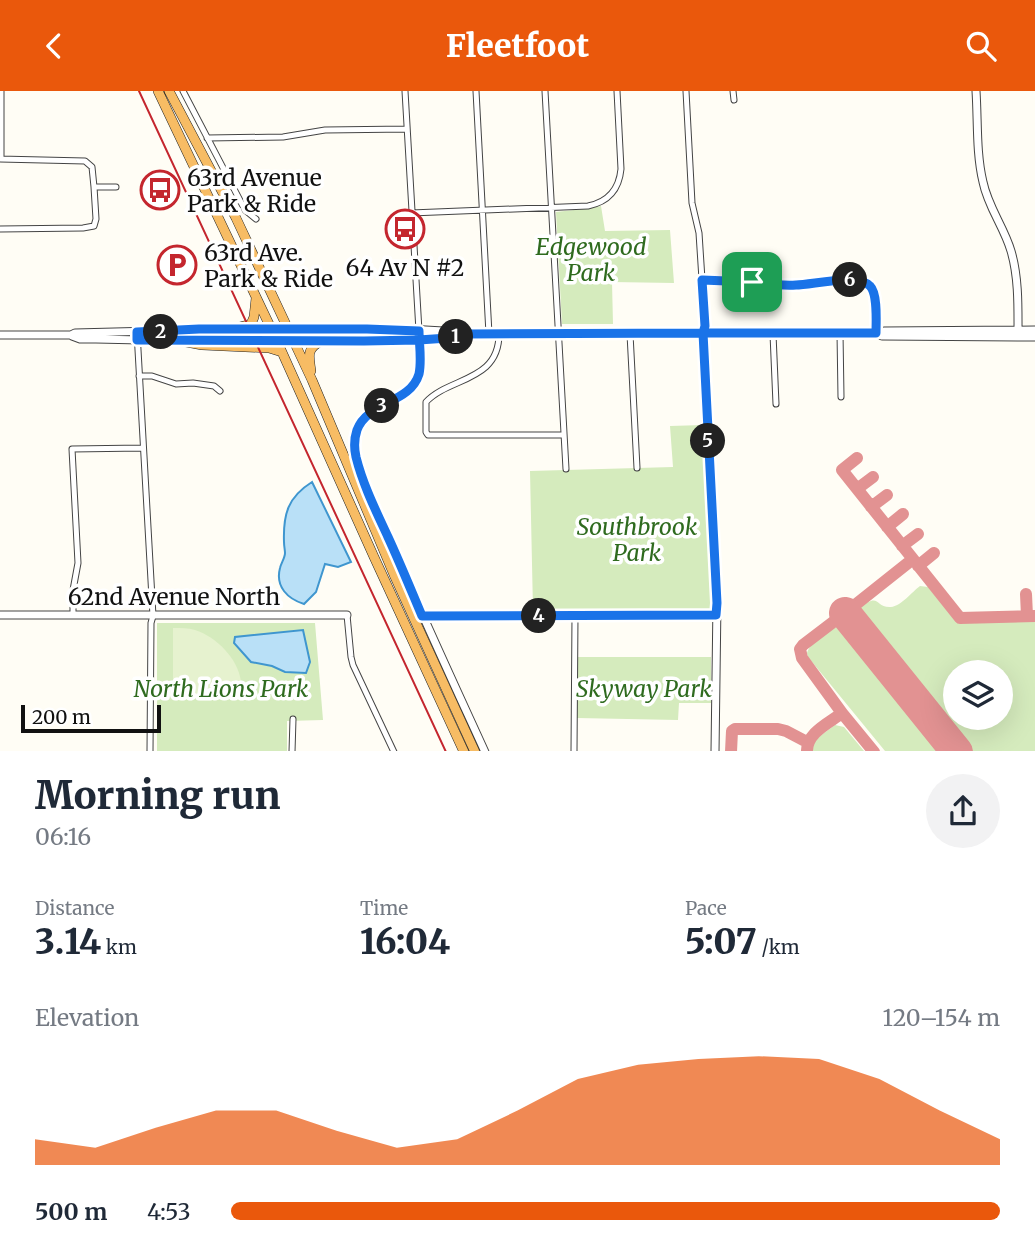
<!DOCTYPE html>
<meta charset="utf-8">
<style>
:root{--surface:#fff;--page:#f2f2f3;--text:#1f2937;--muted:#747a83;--accent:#ea580c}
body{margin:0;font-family:Merriweather,serif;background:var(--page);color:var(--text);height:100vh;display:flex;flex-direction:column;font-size:26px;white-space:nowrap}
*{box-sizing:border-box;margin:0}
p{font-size:23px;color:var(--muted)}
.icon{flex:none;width:38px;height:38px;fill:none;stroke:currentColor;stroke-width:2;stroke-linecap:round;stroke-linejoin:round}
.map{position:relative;height:660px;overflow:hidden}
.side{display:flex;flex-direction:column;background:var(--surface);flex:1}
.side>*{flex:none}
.controls{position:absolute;left:943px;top:569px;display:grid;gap:14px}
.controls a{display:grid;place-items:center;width:70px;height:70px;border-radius:50%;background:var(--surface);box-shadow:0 7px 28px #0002;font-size:35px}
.scale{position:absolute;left:21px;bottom:18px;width:140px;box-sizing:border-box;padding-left:7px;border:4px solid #111;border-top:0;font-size:19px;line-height:24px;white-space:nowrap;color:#111;-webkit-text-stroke:5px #fff;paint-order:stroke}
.pin{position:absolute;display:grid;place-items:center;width:60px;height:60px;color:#fff;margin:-30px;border-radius:14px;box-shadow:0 4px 10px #0006}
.km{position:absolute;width:35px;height:35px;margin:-18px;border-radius:50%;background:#222;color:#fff;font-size:19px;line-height:35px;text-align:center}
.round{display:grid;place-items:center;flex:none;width:74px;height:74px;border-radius:37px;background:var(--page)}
.overview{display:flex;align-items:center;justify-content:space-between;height:119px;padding:0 35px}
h1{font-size:38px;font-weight:800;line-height:52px}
.figures{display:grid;grid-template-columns:repeat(3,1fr);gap:10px;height:119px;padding:7px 35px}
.figures div{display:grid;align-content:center}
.figures b{font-size:35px;font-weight:800}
.figures small{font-size:19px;font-weight:400}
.figures p{font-size:19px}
.chart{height:196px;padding:14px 35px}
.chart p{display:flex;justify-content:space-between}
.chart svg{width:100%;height:126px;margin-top:7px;fill:var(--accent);opacity:.7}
ul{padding:0 35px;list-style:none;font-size:23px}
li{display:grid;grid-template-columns:112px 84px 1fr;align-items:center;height:52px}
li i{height:18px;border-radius:9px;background:var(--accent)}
header{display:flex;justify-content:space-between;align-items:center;height:91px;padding:0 35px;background:var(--accent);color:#fff;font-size:32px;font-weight:800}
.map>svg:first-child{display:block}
.green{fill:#d5ebbd;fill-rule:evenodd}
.pitch{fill:#e6f2cf}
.water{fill:#b9e0f7;stroke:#3f96cf;stroke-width:2}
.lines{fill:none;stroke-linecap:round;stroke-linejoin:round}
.taxiway{stroke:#e29292;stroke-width:12}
.runway{stroke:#e29292;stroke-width:32}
.minor-casing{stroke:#444;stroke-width:7}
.tertiary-casing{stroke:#444;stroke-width:9}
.trunk-casing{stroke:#222;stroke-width:10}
.minor{stroke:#fff;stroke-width:5}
.tertiary{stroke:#fff;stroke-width:7}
.trunk{stroke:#f7bc64;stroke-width:9}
.rail{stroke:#c4262e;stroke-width:2}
.route-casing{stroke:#fff;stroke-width:14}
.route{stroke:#1a73e8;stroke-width:9}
.labels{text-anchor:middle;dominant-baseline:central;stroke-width:7;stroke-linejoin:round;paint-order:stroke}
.poi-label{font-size:23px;fill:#111;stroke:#fff;text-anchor:start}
.park-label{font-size:23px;font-style:italic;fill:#2f6b1f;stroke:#fff}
.street-label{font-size:23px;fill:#111;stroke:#fff}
</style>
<header><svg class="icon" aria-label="back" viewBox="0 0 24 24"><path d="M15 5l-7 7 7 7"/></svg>Fleetfoot<svg class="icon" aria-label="search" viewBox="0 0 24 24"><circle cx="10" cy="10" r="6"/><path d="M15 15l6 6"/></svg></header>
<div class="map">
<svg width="1035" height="661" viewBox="0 0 1035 661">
<rect width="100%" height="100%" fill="#fffdf5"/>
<path class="green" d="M601,115L605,140L670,139L674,192L612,191L613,233H562L556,121L591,117Z
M703,334L712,520L533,519L530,380L673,376L670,335Z
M920,495L928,496L954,527L966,531L1035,529V660H969L859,525V517C881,500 874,517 891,516C901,515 912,501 920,495ZM956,581H1001V626H956Z
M157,532H315L323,629L287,630V660L157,661Z
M841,535L847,540L945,660H885L808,566L807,562C811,550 828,537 841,535Z
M577,566H711V612H679L678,629L577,627Z
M835,634L844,636L864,660H811L812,651Z"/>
<path class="pitch" d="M173,537C181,537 188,537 195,539C217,546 238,568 241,590C242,595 242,601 242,607H173Z"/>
<path class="water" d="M312,391L351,471L338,476L325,473L316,501L304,513C288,508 275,496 280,477C281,472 285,467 285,462C285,459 284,455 284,451C283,423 288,406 312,391Z
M303,539L310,571L306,582L285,581L272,575L251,571L234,552L235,546Z"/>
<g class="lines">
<path class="taxiway" d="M857,367L842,379L960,527L1035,525
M857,398L873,386
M871,416L887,404
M887,436L903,423
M902,455L918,443
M918,475L934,462
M1026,503L1027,525
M731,661L732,640L735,638H778L786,640L807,651
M807,661C806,642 829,632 842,622
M874,661L842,622L802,567L800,558L803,554L845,522L913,468"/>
<path class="runway" d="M845,522L957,661"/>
<defs>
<path id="minor" d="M183,0L245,119L256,128
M405,0L419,240
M476,0L489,243
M545,0L566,378
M686,0L692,112L699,142L705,235L703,242
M733,0L734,9
M207,47L283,46L325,39L407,38
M0,68L85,70L92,76L94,96H116
M1,68V0
M411,122L588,115C608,111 619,99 621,78L617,0
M0,138L83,137L94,135L96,128L94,96
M702,189C736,188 771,197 806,193C820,192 859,183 870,194C878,203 877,231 876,242
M137,241L153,525L151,532L150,661
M840,242L841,306
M499,243C499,291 449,286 426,311V341L428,344H564
M630,243L637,377
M773,243L776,313
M139,285H152L176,293L193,292L214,295L220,300
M73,524V499L78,472L72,358L142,357
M347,524L351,566L353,574L394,661
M422,525L716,524
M292,661L293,628
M574,661L575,525"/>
<path id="tertiary" d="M976,0C978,30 976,62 983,91C988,116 1004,136 1011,160C1019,187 1018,218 1018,245
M419,240C419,253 422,269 419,282C410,316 362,309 355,348C351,372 380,428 391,452C421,522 453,591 485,661
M703,242L717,511L715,661
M877,242L884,240L1035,239
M0,244H71L75,242L232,238H408L461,241L467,243L876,242L882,245L1035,246
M72,245L80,248H96L186,250
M198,250L419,249L462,246L467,243
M0,524H347"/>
<path id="trunk" d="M158,0L277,250L374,466L464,661
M169,0L236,127L312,289L395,486L475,661
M232,238L251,233L254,226L256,207
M181,250L202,254L269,257L282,261
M311,280C309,265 306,258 321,250"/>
</defs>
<use href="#minor" class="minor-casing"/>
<use href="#tertiary" class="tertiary-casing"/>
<use href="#trunk" class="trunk-casing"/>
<use href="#minor" class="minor"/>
<use href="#tertiary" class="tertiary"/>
<use href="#trunk" class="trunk"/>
<path class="rail" d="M139,0L446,661"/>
</g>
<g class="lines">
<defs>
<path id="route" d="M752,191L702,189L705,235L703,242L467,243L462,246L419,249L364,250L137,249V241L199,238H367L419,240C419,253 422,269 419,283C410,313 368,310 357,339C354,348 354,357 356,366C363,394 376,420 388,446C400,472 411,499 422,525L716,524L717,512L703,242H876C876,231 878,203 870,195C858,182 812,194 796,194C781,195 767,193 752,191"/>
</defs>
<use href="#route" class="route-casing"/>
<use href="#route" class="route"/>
</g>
<defs>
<symbol id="bus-ring" viewBox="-11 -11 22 22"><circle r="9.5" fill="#fff" stroke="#c4262e" stroke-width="1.5"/><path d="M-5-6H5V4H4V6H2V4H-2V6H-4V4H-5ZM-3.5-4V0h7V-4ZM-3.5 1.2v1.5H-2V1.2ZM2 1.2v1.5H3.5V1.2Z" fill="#c4262e"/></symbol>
<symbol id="parking-ring" viewBox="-11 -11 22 22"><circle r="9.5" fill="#fff" stroke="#c4262e" stroke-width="1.5"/><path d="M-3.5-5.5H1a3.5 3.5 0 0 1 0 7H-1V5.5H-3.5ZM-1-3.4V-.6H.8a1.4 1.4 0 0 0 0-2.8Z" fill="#c4262e"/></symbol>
</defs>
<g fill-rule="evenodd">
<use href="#bus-ring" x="138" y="77" width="44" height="44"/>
<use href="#bus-ring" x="383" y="116" width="44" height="44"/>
<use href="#parking-ring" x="155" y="152" width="44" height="44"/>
</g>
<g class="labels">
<g class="poi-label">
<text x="187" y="86">63rd Avenue<tspan x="187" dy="26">Park &amp; Ride</tspan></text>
<text x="204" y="161">63rd Ave.<tspan x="204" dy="26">Park &amp; Ride</tspan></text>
<text x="405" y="176" text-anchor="middle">64 Av N #2</text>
</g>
<g class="park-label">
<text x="591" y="155">Edgewood<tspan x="591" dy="26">Park</tspan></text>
<text x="637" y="435">Southbrook<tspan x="637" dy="26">Park</tspan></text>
<text x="221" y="597">North Lions Park</text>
<text x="644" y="597">Skyway Park</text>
</g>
<g class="street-label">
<text x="174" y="505">62nd Avenue North</text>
</g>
</g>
</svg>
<div class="controls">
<a><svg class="icon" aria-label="layers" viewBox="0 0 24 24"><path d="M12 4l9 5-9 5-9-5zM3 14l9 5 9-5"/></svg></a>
</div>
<div class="scale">200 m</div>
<div class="pin" style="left:752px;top:191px;background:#1e9e55"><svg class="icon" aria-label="arrive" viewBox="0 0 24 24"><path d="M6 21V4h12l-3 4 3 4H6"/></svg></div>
<b class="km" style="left:456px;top:246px">1</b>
<b class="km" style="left:161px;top:241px">2</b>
<b class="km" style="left:382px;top:315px">3</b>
<b class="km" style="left:539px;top:525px">4</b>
<b class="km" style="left:708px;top:350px">5</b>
<b class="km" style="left:850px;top:189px">6</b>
</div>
<section class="side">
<div class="overview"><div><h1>Morning run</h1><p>06:16</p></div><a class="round"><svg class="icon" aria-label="share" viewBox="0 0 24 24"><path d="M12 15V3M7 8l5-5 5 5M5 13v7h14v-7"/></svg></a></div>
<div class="figures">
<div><p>Distance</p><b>3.14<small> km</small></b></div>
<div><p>Time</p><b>16:04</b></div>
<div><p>Pace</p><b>5:07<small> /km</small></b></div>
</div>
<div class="chart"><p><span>Elevation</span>120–154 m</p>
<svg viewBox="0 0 160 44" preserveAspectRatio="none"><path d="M0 44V35L10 38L20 31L30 25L40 25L50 32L60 38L70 35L80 25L90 14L100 9L110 7L120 6L130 7L140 14L150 25L160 35V44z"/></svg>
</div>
<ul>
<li><b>500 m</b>4:53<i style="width:100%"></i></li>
</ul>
</section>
